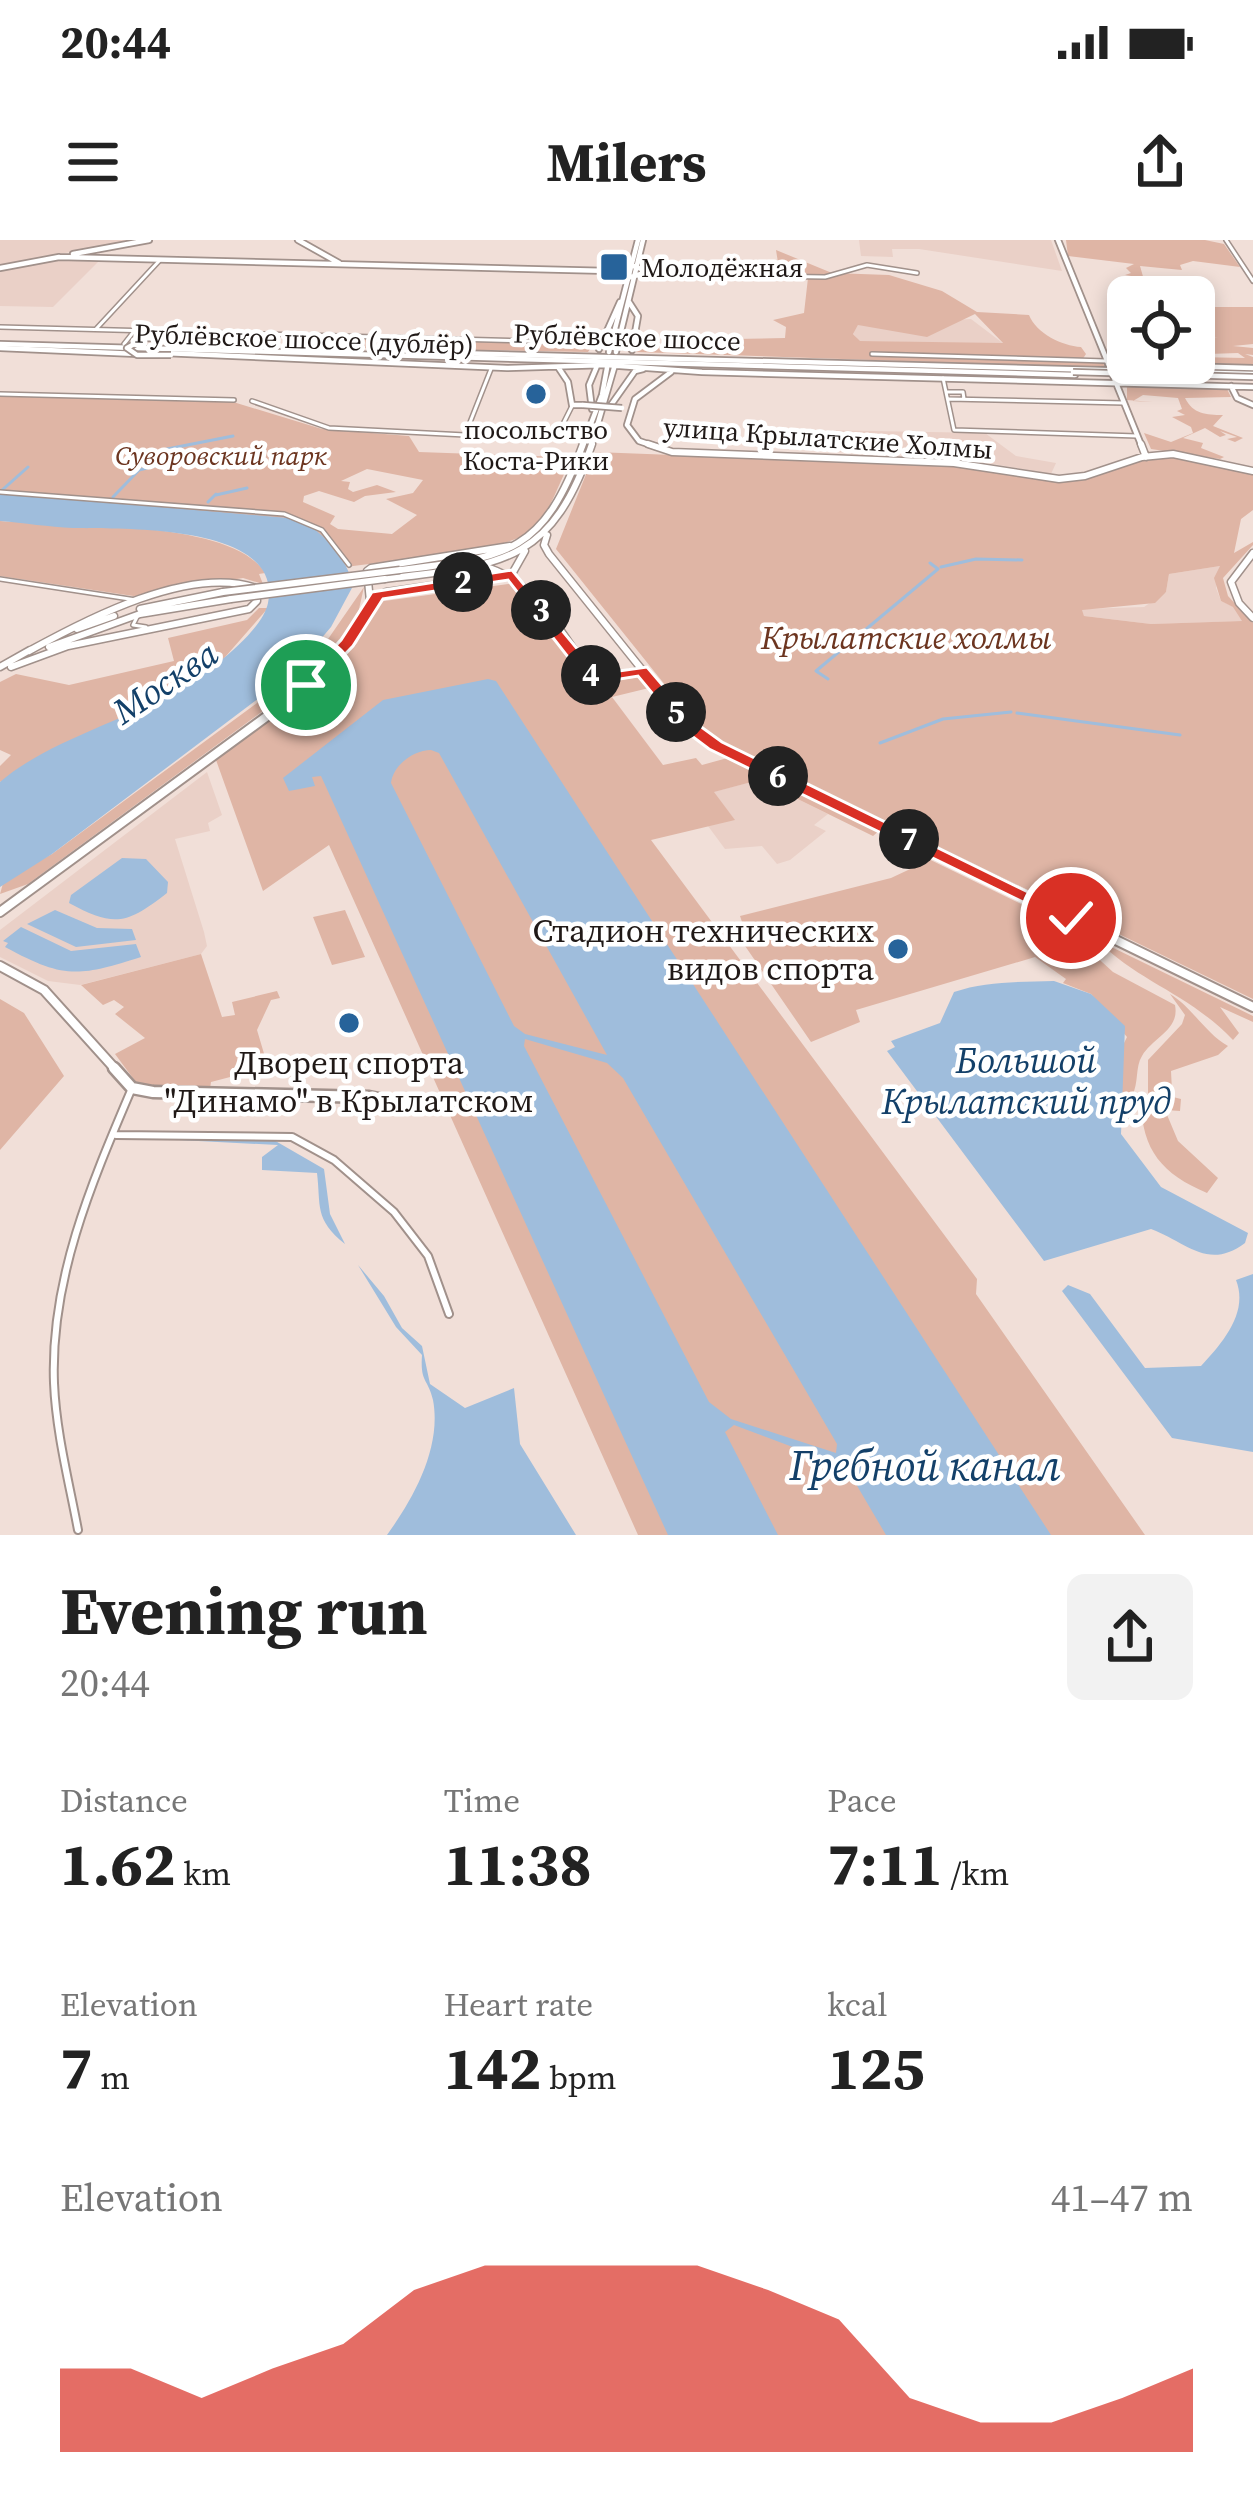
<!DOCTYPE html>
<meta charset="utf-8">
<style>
:root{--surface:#fff;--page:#f2f2f2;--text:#222;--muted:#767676;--accent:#d93025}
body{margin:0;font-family:"Source Serif 4",serif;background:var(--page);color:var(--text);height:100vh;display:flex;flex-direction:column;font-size:45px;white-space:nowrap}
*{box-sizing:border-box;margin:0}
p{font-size:39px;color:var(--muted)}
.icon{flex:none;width:66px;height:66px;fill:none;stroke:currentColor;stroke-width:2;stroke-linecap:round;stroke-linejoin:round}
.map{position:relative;height:1295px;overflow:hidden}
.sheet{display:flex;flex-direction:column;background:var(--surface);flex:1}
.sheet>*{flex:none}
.controls{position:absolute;left:1107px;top:36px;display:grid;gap:24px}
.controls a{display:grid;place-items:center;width:108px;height:108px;border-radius:18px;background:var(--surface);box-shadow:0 6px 18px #0003;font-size:60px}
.pin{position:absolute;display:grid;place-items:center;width:102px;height:102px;color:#fff;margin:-51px;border:6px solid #fff;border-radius:50%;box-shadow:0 3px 12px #0007}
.km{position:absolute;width:60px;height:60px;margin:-30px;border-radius:50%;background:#222;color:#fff;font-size:33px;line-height:60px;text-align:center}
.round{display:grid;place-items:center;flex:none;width:126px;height:126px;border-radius:18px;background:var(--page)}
.headline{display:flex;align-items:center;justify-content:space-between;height:204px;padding:0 60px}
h1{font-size:66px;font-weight:700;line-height:90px}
.stats{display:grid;grid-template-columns:repeat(3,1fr);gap:18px;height:204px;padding:12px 60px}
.stats div{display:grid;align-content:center}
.stats b{font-size:60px;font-weight:700}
.stats small{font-size:33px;font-weight:400}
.stats p{font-size:33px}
.chart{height:336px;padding:24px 60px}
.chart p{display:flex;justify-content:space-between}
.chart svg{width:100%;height:216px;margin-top:12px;fill:var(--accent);opacity:.7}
.status{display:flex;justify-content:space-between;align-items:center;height:84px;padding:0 60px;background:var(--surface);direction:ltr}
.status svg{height:33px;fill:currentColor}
header{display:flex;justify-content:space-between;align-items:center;height:156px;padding:0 60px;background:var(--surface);font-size:54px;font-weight:700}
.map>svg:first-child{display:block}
.built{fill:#ead0c7}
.green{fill:#dfb5a5;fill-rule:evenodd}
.water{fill:#9fbddc;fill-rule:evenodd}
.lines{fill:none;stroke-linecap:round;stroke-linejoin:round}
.stream{stroke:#9fbddc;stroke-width:3}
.street-far1-casing{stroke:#a1918b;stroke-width:6}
.street-casing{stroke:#a1918b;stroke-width:10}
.secondary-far3-casing{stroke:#a1918b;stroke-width:8}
.secondary-far2-casing{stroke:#a1918b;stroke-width:9}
.secondary-far1-casing{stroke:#a1918b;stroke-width:12}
.secondary-casing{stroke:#a1918b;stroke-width:15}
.primary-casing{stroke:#a1918b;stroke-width:8}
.street-far1{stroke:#fff;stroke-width:3}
.street{stroke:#fff;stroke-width:6}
.secondary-far3{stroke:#fff;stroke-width:4.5}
.secondary-far2{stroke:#fff;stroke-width:6}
.secondary-far1{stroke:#fff;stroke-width:8}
.secondary{stroke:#fff;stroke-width:10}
.primary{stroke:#fff;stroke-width:4.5}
.secondary-bridge-far1-casing{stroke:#a1918b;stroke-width:8;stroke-linecap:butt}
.secondary-bridge-casing{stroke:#a1918b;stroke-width:9;stroke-linecap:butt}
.primary-bridge-casing{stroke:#a1918b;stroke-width:8;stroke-linecap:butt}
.secondary-bridge-far1{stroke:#fff;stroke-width:4.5}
.secondary-bridge{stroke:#fff;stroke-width:6}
.primary-bridge{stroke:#fff;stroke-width:4.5}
.route{fill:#d93025;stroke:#fff;stroke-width:3}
.poi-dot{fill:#27639a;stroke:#fff;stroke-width:4.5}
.labels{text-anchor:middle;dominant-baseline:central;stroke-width:9;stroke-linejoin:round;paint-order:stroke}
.far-poi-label{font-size:27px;fill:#201917;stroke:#fff;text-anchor:start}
.far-street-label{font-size:27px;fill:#201917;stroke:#fff}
.far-park-label{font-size:27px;font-style:italic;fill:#6c3520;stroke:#fff}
.park-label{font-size:33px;font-style:italic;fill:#6c3520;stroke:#fff}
.poi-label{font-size:33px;fill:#201917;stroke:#fff;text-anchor:end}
.water-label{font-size:36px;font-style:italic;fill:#134069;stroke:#fff}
.near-water-label{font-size:42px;font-style:italic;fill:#134069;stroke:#fff}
</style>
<div class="status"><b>20:44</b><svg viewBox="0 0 49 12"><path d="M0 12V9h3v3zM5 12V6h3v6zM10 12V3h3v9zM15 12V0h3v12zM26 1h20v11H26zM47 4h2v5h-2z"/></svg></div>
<header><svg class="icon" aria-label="menu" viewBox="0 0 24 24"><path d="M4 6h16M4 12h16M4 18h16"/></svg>Milers<svg class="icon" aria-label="share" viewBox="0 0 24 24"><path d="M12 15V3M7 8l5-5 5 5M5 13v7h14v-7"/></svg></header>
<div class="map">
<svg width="1253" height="1295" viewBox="0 0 1253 1295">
<rect width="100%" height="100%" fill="#f1dfd8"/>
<path class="built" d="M0,0H135L0,25Z
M859,0H1051L1062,31L919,9H892L893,17L861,16Z
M62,20L98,22L53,67L0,66V31Z
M971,79L1004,104L859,101L853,93L858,85Z
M816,190L985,193L1016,216L1056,223L1051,234L941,215L818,211Z
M1220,326L1216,348L1221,361L1234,367L1244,381L1151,384L1084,376L1081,369L1144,367L1166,352L1169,334Z
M207,532L222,575L208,583L210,591L175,599L204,692L207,706L201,714L80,745L48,741L0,717V690Z
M759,540L828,574L814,585L826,591L790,620L777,624L762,606L725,609L708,586L734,579L713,552Z"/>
<path class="green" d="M1066,0H1205L1224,4L1240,27L1193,21L1180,25L1182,30L1140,26L1144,40L1123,38L1131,36L1125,35L1131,33L1126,28L1134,24L1068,16Z
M776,10L832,33L889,35L942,51L977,72L1029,75C1036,93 1062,106 1081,107L1086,114L1082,120L1103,122L1105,128L636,112L638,105L709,107L733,99L785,98L786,87L773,80L804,73L808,38L780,35ZM975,74L1003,103L860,101L853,94L858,85L927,97Z
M1194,67H1253V104L1233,106L1253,108V115L1245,114L1253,117V126L1194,122V117L1245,118L1238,113L1208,114L1207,109L1206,114H1198L1194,100L1218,97L1194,98Z
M323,97L591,104L592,106L588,112L365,108Z
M1127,146L1227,149L1231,157L1185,158C1193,174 1206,175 1223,175L1213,186L1243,198L1235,202L1227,199L1237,197L1220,191L1226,195L1220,197L1205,188L1183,198L1203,203L1201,208L1224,217L1220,219L1151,209L1144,193L1171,202L1193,193L1191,187L1172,177L1185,175L1177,171L1182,169L1178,158L1143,155L1133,161L1153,162L1127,160Z
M0,155L230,161L322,189L409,196L419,212L563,217L567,228C558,246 550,270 537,286C513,314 387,320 347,327L330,306L0,253ZM367,229L423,240L413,253L386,259L417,275L392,294L338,289L330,284L335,276L303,262L304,256L319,251L354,262L365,256L396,252L377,245L353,252L348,249L350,242L341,241Z
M595,212L959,226L1060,241L1144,220L1178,216L1253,234V270L1241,279L1234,313L1253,302V305L1223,338L1228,356L1253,383V759L714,498L694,481L556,309ZM1220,326L1214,338L1221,361L1233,367L1242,381L1151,384L1084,376L1082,370L1155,363L1166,352L1169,334Z
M0,281C62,286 233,279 265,333L259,334L263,344L243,338L182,348L176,344L140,357L0,336Z
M515,343L591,444L641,437L649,448L612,457L663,525L696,518L702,525L731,517L880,590L873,596L759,540L714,552L735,580L651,600L977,1039L976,1054L1145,1295H638L329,605L263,651L216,520L306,452L316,450L314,446L357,403L377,362Z
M364,347L357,378L305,440L28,644L0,654L4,640L52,614L295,435L326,402Z
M259,368H268L219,424L178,450L0,542V526L11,515L0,510V442L16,434L69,445L174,421L168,398L247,380Z
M908,609L1058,682L1113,732L1175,765C1180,790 1153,797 1142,816C1135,827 1139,843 1132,856L1122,853L1121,809L1127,797L1091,754L1063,743L1066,739L1035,717L856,770L860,782L811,802L732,687L742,682L740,676L891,638L923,623Z
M345,670L365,717L332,725L313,677Z
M1097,700L1253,776V782L1220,767L1239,793L1233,800C1188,753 1140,743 1097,700Z
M201,714L222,777L235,775L232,762L277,751L280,758L271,760L257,790L268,827L211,842L210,849L138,845L115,814L145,798L115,774L124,767L114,760L103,765L81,745Z
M1170,754C1193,768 1205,793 1228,806L1218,815L1171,831L1172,851L1165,855L1181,859L1180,871L1165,870L1178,901L1218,938L1207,953C1162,934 1142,910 1141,862L1148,854V820L1182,784L1185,775Z
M0,759L24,773L64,836L0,910Z"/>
<path class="water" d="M0,253L299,279C324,293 348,319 353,346L331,387L291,434L52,614L0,647V542C46,502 124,481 178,450C204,436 262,393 268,363C284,283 121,289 73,288C49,287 24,283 0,281Z
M488,439L496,441L1051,1295H886L846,1227L734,1185L725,1192L778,1295H668L321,536L312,537L315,546L289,551L283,538L383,460ZM431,510L439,513L607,815L525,794L514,786L391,543C393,525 414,510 431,510ZM525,799L607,823L623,838L837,1204L836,1213L731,1179L709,1162L524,806Z
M122,618L146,619L168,642L167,653C127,684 115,688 69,663L71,655Z
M55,670L97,688L132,689L136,700L76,707L27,684Z
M21,687L71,711L136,704L141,717C78,737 64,739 5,707L8,703L3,701Z
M1054,741L1091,754L1125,786L1121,894L1161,947L1248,993L1245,1003C1208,1031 1186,1002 1151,989L1044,1021L887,811L895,807L891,801L940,783L954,752C986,741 1020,742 1054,741Z
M121,897L272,899L324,929L330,974L345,1004C314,979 321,966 317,933L262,930V917L278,905Z
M358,1025L384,1056L402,1088L422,1106L430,1144L465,1168L514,1148L520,1204L576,1295H387C413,1259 442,1208 433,1160C428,1138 420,1143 422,1115L396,1087Z
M1253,1034V1212L1172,1198L1062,1051L1068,1045L1090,1054L1145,1128L1201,1126C1222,1103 1249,1073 1236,1040Z"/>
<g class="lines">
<path class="stream" d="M0,252L28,227
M216,255L247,248
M113,257L139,230L155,226L167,209L233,196
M208,262L216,254
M941,327L976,319L1022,320
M828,439L816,431L938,329L930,323
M1017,473L1180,495
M880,503L943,479L1011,472"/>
<defs>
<path id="street-far1" d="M1226,0L1253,41
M649,34L825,37L867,25L917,33
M0,87L600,103
M96,89L160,20
M124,104L135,90
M872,114L1106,121
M943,138L954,190L1137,196
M947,152H963L964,159
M0,154L234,160
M949,159L1124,163
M252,161L329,188L465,195L491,129
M468,190L559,192L572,166
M0,252L284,274L322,290L349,325
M0,339L136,360
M137,377L133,385L146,387"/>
<path id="street" d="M116,895L292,897L334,920L394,972L428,1016L449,1074
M78,1290C69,1242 56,1192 54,1143C50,1039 92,942 132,848"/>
<path id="secondary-far3" d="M298,0L339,23
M1058,0L1142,207
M73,14L149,0
M59,17L610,31
M634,26L648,32L631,37L610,31Z
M0,28L59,17
M629,62L638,76L632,110
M179,99L258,107
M0,108L137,114
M599,109L620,62
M609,112L638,0
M616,112L643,0
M164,113L507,128L606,125L702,132L1253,147
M453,113L1253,134
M1108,124L1253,128
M558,127L568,142L572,165H583
M1231,146L1237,158L1253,165
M611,165L635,131L643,129
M592,169L589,145L597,126
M582,207L602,155L607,128
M591,207L614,128
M657,207L639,201L627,185L635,159L671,132"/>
<path id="secondary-far2" d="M648,204L672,212L954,223L1059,239L1085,236L1142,217L1173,214L1253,231
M1141,204L1146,217
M547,295L544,305L549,314L680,477
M1253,313L1231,342L1239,363L1253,378
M485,327C536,340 566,400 594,440L641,431
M400,330C509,317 543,314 583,204
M385,339C501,325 551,325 592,204
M387,352L512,334L525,311
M370,361L367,331L371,328L510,306
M140,369L223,352
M77,389L114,376
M49,407L140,374L231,359
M0,427L30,410
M11,427L68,406L249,369L257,361L256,348C190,325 87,379 29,411
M266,477L347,402L370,361L386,352"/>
<path id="secondary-far1" d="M678,474L706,500L1253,767
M0,672L270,474
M0,726L44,750L117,831"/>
<path id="secondary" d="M114,828L132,848L153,852L369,857L419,867"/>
<path id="primary" d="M0,104L1075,135"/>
</defs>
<use href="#street-far1" class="street-far1-casing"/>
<use href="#street" class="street-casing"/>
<use href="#secondary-far3" class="secondary-far3-casing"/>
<use href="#secondary-far2" class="secondary-far2-casing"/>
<use href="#secondary-far1" class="secondary-far1-casing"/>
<use href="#secondary" class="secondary-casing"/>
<use href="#primary" class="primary-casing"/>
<use href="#street-far1" class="street-far1"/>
<use href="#street" class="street"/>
<use href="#secondary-far3" class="secondary-far3"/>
<use href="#secondary-far2" class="secondary-far2"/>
<use href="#secondary-far1" class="secondary-far1"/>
<use href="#secondary" class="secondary"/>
<use href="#primary" class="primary"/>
<defs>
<path id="secondary-bridge-far1" d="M171,115H137L127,108L145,98L179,99
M583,165L622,168"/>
<path id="secondary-bridge" d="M223,352L400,330
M231,359L385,339"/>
<path id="primary-bridge" d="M1073,132L1253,137"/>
</defs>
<use href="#secondary-bridge-far1" class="secondary-bridge-far1-casing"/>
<use href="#secondary-bridge" class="secondary-bridge-casing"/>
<use href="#primary-bridge" class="primary-bridge-casing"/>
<use href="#secondary-bridge-far1" class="secondary-bridge-far1"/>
<use href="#secondary-bridge" class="secondary-bridge"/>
<use href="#primary-bridge" class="primary-bridge"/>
</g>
<path class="route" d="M512,330L598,434L647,427L693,481L722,502L1081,678L1064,682L709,509L681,488L638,436L589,444L508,340L383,359L353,406L312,448L298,445L341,400L372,352Z"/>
<g class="poi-dot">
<rect x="599" y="12" width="30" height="30" rx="6"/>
<circle cx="536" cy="154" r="12"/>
<circle cx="898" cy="709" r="12"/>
<circle cx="349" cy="783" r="12"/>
</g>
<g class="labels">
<g class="far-poi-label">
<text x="641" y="27">Молодёжная</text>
<text x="536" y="189" text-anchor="middle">посольство<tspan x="536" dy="31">Коста-Рики</tspan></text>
</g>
<g class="far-street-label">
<text transform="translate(627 97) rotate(2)">Рублёвское шоссе</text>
<text transform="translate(304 99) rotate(2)">Рублёвское шоссе (дублёр)</text>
<text transform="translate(828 198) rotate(4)">улица Крылатские Холмы</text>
</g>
<g class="far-park-label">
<text x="221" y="215">Суворовский парк</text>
</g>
<g class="park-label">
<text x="906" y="397">Крылатские холмы</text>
</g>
<g class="poi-label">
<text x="874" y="690">Стадион технических<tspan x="874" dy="38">видов спорта</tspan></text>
<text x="349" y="822" text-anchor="middle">Дворец спорта<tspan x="349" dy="38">"Динамо" в Крылатском</tspan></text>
</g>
<g class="water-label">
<text transform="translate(165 442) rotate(-34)">Москва</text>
<text x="1026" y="820">Большой<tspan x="1026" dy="41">Крылатский пруд</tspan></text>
</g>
<g class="near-water-label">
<text x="925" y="1225">Гребной канал</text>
</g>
</g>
</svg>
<div class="controls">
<a><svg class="icon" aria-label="locate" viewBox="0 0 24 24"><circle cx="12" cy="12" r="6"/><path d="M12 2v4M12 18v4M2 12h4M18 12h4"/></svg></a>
</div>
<div class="pin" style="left:306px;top:445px;background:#1e9e55"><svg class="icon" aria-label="arrive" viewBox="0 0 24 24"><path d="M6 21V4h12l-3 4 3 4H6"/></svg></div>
<div class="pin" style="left:1071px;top:678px;background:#d93025"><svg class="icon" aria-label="check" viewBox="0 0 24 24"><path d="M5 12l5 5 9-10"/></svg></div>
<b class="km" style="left:463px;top:342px">2</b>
<b class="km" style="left:541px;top:370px">3</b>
<b class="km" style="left:591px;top:435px">4</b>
<b class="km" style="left:676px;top:472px">5</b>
<b class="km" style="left:778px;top:536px">6</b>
<b class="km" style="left:909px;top:599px">7</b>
</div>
<section class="sheet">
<div class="headline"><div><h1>Evening run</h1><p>20:44</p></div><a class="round"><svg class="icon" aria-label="share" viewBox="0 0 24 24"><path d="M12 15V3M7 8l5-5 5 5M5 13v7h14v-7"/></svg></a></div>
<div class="stats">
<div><p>Distance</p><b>1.62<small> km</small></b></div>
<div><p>Time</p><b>11:38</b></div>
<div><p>Pace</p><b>7:11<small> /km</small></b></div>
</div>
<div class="stats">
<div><p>Elevation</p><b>7<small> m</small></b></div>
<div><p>Heart rate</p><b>142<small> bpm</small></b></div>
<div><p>kcal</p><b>125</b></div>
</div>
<div class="chart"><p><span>Elevation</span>41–47 m</p>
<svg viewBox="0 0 160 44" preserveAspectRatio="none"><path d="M0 44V27L10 27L20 33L30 27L40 22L50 11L60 6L70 6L80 6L90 6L100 11L110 17L120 33L130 38L140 38L150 33L160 27V44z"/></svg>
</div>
</section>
